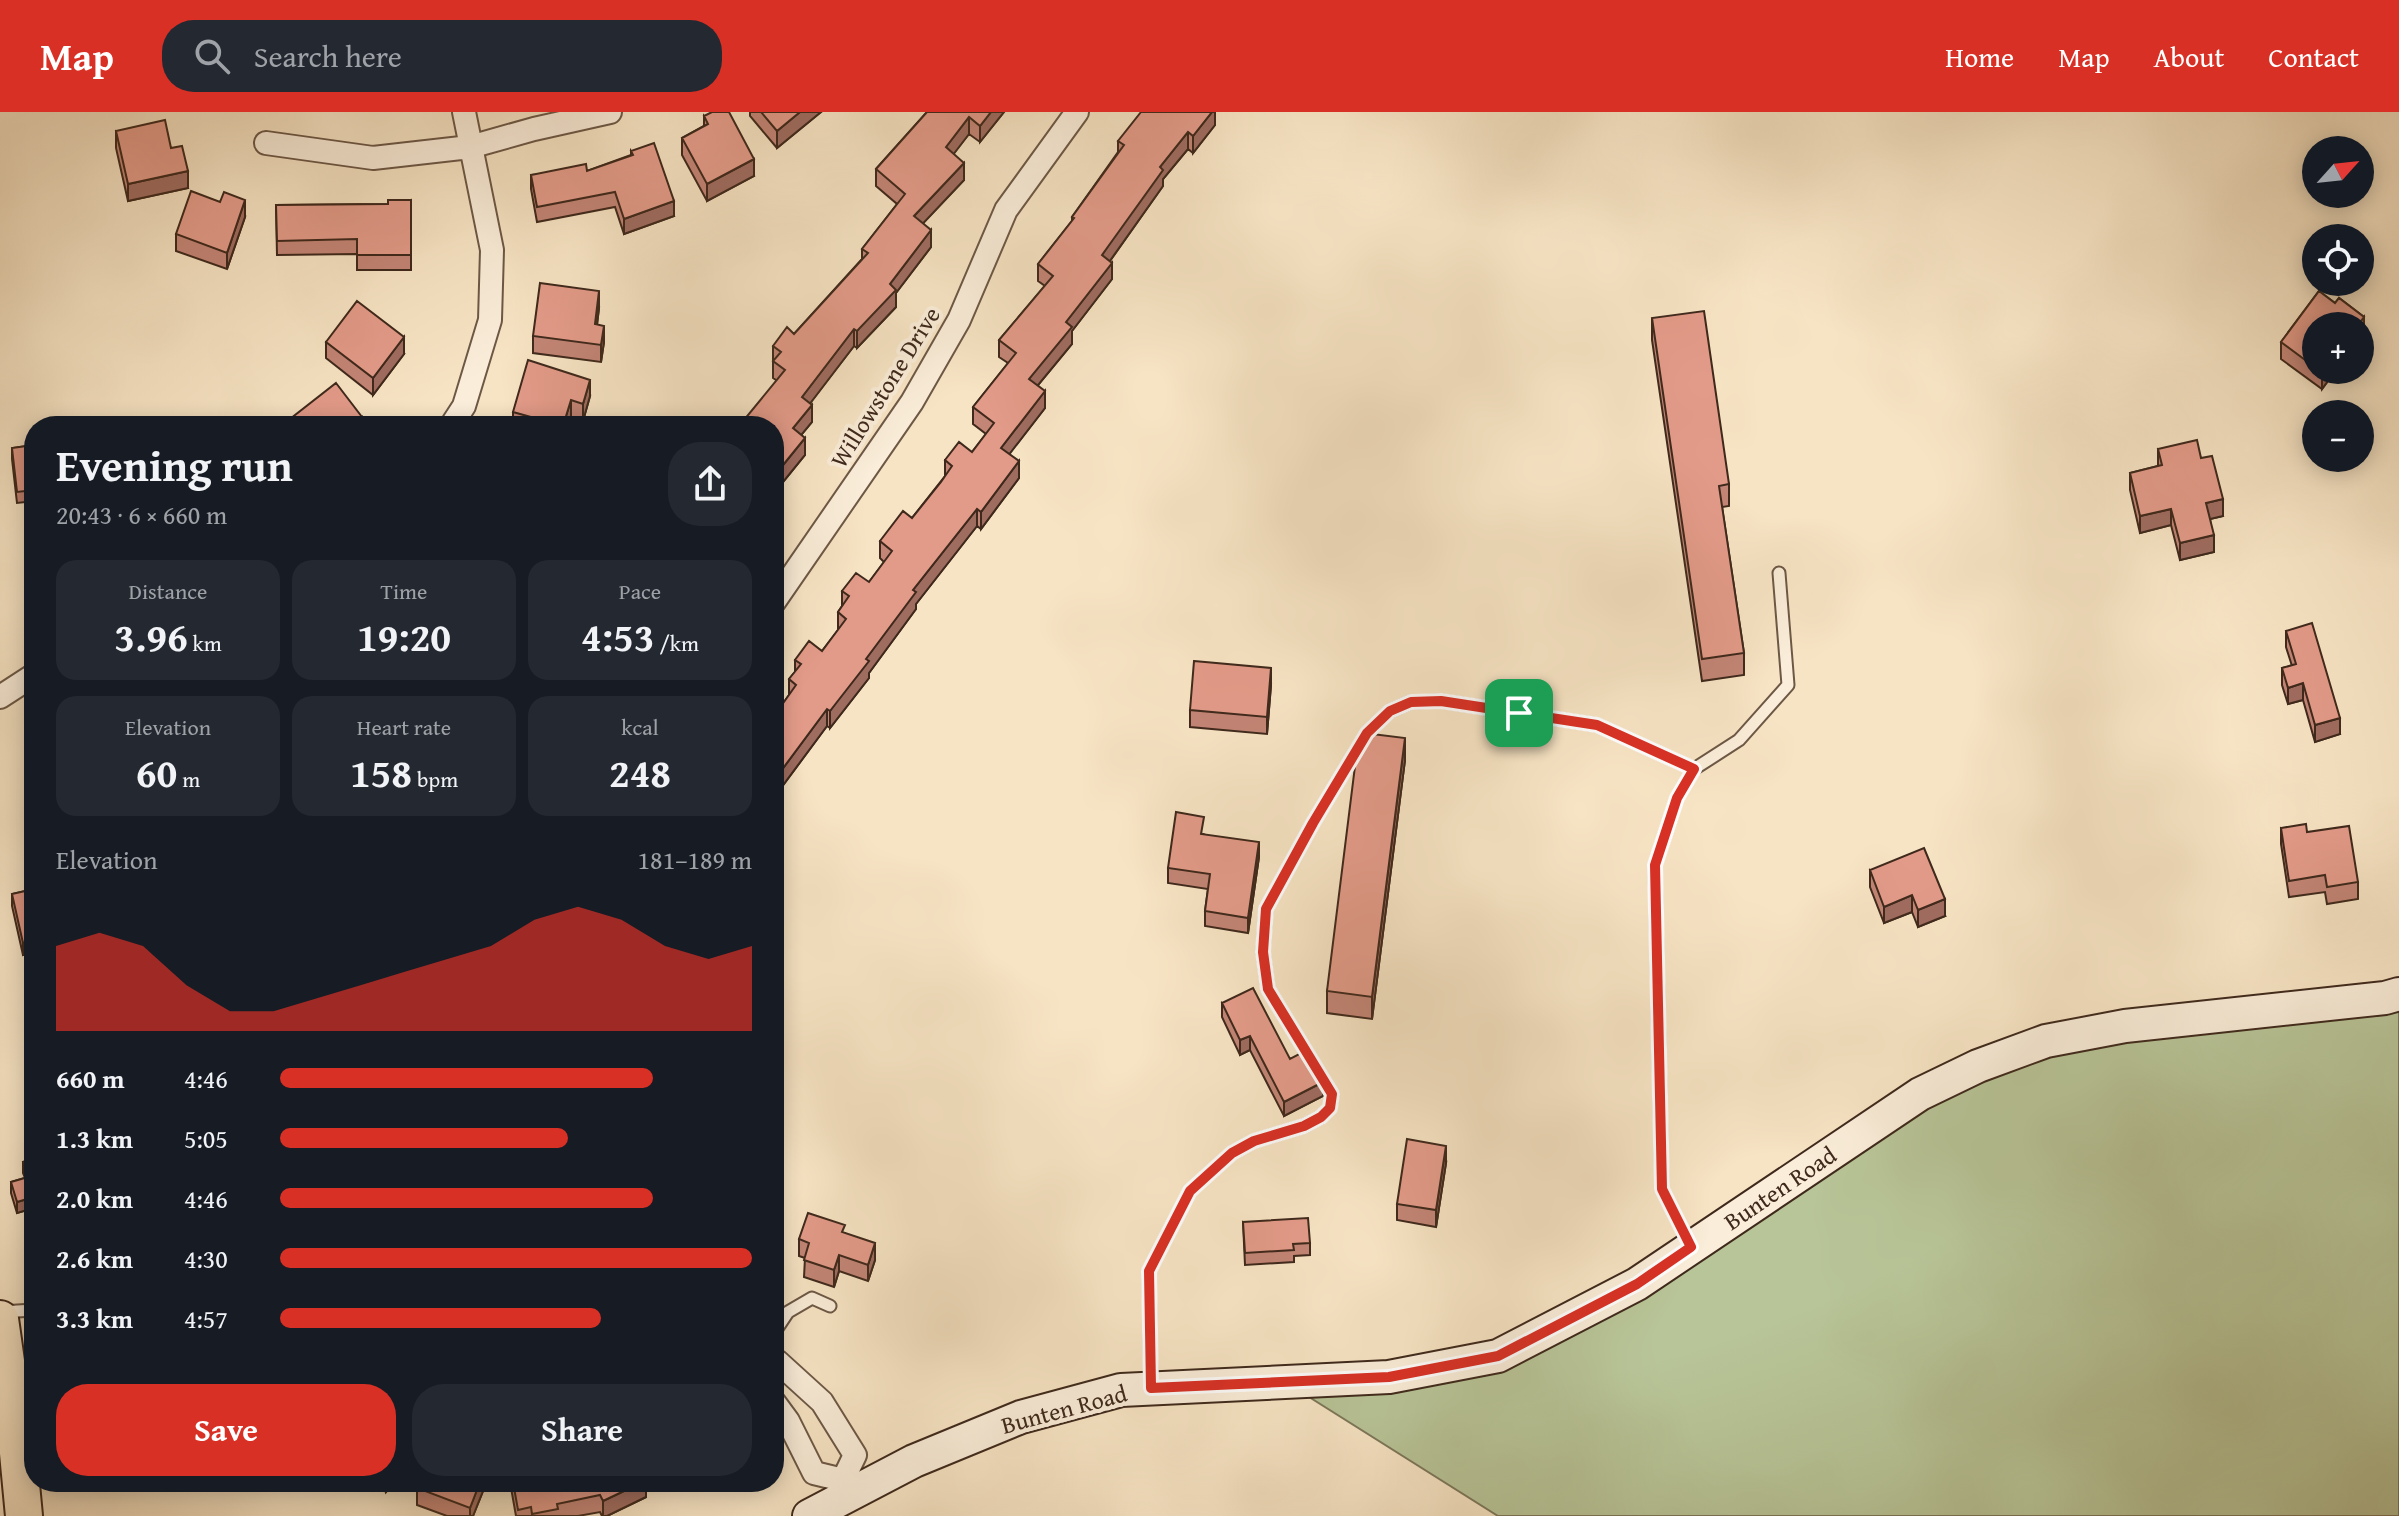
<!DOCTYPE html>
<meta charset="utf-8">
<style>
:root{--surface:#171b24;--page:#242831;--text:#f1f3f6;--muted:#9ea1a6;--accent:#d93025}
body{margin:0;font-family:"Gentium Book Plus",serif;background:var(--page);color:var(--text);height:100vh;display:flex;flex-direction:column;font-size:30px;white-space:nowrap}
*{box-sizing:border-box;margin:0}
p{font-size:26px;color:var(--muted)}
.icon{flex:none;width:44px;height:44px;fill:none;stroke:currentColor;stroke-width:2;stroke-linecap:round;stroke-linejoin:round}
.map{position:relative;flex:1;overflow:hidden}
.panel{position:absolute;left:24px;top:304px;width:760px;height:1076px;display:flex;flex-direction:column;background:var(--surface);border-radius:32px;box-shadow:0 4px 20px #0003}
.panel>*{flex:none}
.needle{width:52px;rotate:63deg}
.buttons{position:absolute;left:2302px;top:24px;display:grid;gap:16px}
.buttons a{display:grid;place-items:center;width:72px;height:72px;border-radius:50%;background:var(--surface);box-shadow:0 4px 20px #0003;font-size:40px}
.pin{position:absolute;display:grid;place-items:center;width:68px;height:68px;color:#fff;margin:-34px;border-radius:16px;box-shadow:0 4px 12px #0006}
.round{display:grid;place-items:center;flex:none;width:84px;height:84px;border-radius:32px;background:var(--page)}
.summary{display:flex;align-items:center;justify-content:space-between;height:136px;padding:0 32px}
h1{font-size:44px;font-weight:600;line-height:60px}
.metrics{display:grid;grid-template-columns:repeat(3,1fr);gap:12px;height:136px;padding:8px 32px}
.metrics div{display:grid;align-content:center;border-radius:20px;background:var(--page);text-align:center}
.metrics b{font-size:40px;font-weight:600}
.metrics small{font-size:22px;font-weight:400}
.metrics p{font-size:22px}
.chart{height:224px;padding:16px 32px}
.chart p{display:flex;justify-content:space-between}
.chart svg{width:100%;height:144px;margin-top:8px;fill:var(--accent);opacity:.7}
.action{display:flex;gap:16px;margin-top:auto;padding:16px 32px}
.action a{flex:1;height:92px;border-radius:32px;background:var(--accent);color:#fff;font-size:32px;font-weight:600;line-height:92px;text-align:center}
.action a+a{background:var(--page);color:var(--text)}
ul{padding:0 32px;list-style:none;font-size:26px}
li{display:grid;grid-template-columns:128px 96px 1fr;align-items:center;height:60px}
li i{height:20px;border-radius:10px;background:var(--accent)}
header{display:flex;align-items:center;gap:48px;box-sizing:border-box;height:112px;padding:0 40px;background:var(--accent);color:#fff}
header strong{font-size:38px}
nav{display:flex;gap:44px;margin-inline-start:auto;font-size:28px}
.search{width:560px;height:72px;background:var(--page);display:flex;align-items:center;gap:20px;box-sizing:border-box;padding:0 28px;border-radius:32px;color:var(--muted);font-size:30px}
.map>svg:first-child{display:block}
.green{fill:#b8c598;stroke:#7c775a;stroke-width:2}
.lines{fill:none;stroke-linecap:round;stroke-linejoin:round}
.lane-casing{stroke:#6d5846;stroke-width:15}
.street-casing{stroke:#6d5846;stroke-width:26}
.secondary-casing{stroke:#3f291c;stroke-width:36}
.primary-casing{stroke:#3f291c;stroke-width:40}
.lane{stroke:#faedd9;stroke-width:11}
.street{stroke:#faedd9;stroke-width:22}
.secondary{stroke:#faedd9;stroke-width:32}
.primary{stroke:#f7e4c4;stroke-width:36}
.wall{fill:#c38576;stroke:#3f291c;stroke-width:2}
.shaded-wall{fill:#9f6c60;stroke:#3f291c;stroke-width:2}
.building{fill:#e39b89;stroke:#3f291c;stroke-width:2}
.route-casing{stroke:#fff;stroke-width:16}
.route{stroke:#d93025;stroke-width:10}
.labels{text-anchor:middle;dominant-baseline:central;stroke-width:8;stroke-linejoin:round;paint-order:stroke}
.street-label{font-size:24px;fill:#3f291c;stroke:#faedd9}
</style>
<header>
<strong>Map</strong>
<div class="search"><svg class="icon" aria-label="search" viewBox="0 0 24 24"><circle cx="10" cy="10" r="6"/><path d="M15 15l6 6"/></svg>Search here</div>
<nav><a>Home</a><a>Map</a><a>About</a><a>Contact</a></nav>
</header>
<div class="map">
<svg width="2399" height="1404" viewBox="0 0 2399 1404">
<rect width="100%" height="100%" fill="#f7e4c4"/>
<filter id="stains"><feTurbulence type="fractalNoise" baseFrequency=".0025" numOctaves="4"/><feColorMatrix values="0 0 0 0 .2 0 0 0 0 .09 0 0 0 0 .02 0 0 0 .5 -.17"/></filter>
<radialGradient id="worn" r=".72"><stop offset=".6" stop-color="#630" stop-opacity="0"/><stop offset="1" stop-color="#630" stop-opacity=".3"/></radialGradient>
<path class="green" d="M2399,868V1404H1498L1298,1278L1500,1259L1876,1002L2071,934Z"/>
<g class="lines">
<defs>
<path id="lane" d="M1691,1135L1662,1077L1655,753L1677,686L1694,657L1739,628L1788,573L1779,461
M1,1200L34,1198
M774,1221L788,1200L812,1186L830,1194
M1151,1276L1149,1159L1190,1079L1232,1041L1254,1029L1304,1014L1321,1005L1330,996L1332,982L1268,877L1263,840L1266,797L1313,711L1367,621L1390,599L1411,590L1441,589L1597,613L1694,657"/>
<path id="street" d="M266,31L373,46L470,35L534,17L610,0
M451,314L464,294L490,208L492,138L464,0
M774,490L912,290L959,208L1006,98L1077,0
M0,585L34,563
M774,1252L778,1250L822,1290L855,1343L843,1368L849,1381
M774,1290L788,1309L814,1361L843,1368"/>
<path id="secondary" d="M809,1404L914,1349L1021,1305L1121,1278L1389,1265L1498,1244L1637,1172L1920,982L1978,954L2046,929L2125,914L2385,886L2399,882"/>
<path id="primary" d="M0,1207L16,1320L24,1404"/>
</defs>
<use href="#lane" class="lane-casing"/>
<use href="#street" class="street-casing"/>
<use href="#secondary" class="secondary-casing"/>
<use href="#primary" class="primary-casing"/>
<use href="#lane" class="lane"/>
<use href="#street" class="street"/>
<use href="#secondary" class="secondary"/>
<use href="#primary" class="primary"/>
</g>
<path class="wall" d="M750,0H821L777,36L750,4Z
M1004,0L980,30L969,22L953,42L964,68L923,111L931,135L896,181V195L857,236L854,234L810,291L812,310L801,323L805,343L779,375L774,370V314L776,268L773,266V234L794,222L862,147V137L897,92L876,74V57L926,1Z
M1215,0V13L1193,41L1188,37L1163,67V74L1110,149L1112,167L1072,219V232L1038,273L1045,296L1009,342L1019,366L981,417L977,414L916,492V497L869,561V566L830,616L827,614L778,680L774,677V604L789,583V567L795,560V548L822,539L838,518V500L842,494V479L869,470L884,450L880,446V429L912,406L945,364V348L972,340L986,322L973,312V295L1008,251L999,245V228L1045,174L1038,169V152L1072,109V105L1118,40V29Z
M704,4L754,64L707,89L682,43V26L704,14Z
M116,19L171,36L188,76L128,89L116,36Z
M631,39L674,104L624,122L615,95L537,110L531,77V63L587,59L631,43Z
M411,88V158H357V142L277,143L276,93L388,92Z
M245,105L227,157L176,139V122Z
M2319,179L2335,191L2339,186L2364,205V222L2360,227V214H2316V258H2336L2322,277L2281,247V230Z
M599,196L597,213L604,230L601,250L533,241V224Z
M1652,206L1729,372V394L1722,395L1744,541V563L1702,569L1652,228Z
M326,230L404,242L373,283L326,246Z
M590,284L583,309L571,305L568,314H513V300Z
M34,333V389L17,391L12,347V336Z
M2158,337L2201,346L2223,404L2210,407L2214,440L2180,448L2171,413L2140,421L2130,378V361L2158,354Z
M2286,519L2340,622L2315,630L2303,588L2288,592L2282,573V556L2292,554L2286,535Z
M1271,573L1267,622L1190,615V598Z
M1405,648L1372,907L1327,901V879Z
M2281,716L2307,720L2358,770V787L2327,792L2325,780L2289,785L2281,732Z
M1203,722L1259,745L1248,821L1205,814V799L1208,777L1168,771V756Z
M1870,758L1945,804L1918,815L1912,800L1884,811L1870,775Z
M34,777V840L23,843L12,794V782Z
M1222,891L1290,947L1323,984L1284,1004L1250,938L1240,943L1222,905Z
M34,1046V1096L17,1101L11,1081V1070L25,1066L23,1061V1050Z
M1446,1051L1436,1115L1397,1108V1092Z
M1243,1110L1310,1131V1143L1294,1144V1150L1245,1153Z
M845,1121L875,1148L868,1169L839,1159L834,1175L804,1165L805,1146L799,1144V1127Z
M374,1370H395L386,1380Z
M483,1370V1379L473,1404H447L417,1393V1376Z
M510,1370H662L646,1378V1385L607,1404H602L600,1400L578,1404H516Z"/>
<path class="shaded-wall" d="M800,0H821L777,36V19Z
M991,0H1004L980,30V14Z
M1212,0H1215V13L1193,41V24Z
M969,5V22L946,52V35Z
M1188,20V37L1163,67V74L1102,160V143L1160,55Z
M754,47V64L707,89V72Z
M964,51V68L914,121V104Z
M188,59V76L128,89V72Z
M245,88V105L227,157V141Z
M674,89V104L624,122V107Z
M931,118V135L896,181V195L857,236V219L890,172Z
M1112,151V167L1072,219V232L1029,284V267L1066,210Z
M599,179V196L595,229V212Z
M2364,205V222L2360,227V214H2357Z
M604,214V230L601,250V233Z
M854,217V234L802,302V285Z
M404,225V242L373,283V266Z
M2324,258H2336L2322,277V261Z
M590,268V284L583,309V292Z
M1045,279V296L1001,353V336Z
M571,288V305L568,314H563Z
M812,293V310L793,333V316Z
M362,305V314H350Z
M805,326V343L779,375V358Z
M1019,349V366L981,417V400Z
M2223,387V404L2206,408V391Z
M977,397V414L916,492V497L869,561V566L830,616V599L913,478Z
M2171,397V413L2140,421V404Z
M2214,423V440L2180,448V431Z
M1271,556V573L1267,622V605Z
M2303,571V588L2288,592V576Z
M827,597V614L778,680V663Z
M2340,606V622L2315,630V613Z
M1405,626V648L1372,907V885Z
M1259,730V745L1248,821V806Z
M1912,783V800L1884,811V795Z
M1945,787V804L1918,815V798Z
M34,829V840L23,843V831Z
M1250,924V938L1240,943V928Z
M1323,970V984L1284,1004V990Z
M1446,1034V1051L1436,1115V1098Z
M34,1085V1096L17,1101V1090Z
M875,1131V1148L868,1169V1153Z
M839,1143V1159L834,1175V1158Z
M386,1370H395L386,1380Z
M480,1370H483V1379L473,1404H470V1396Z
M643,1370H662L646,1378V1385L607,1404H603V1389Z"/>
<path class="building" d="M712,0H729L754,47L707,72L682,26L708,12L704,4Z
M761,0H800L777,19Z
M927,0H991L980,14L969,5L946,35L964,51L914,104L931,118L890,172L896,178L857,219L854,217L802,285L812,293L793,316L805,326L779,358L774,353V314H739L785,258L773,249L781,240L773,234L787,215L794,222L868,141L862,137L905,82L876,57Z
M1141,0H1212L1193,24L1188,20L1160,55L1163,58L1102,143L1112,151L1066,210L1072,215L1029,267L1045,279L1001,336L1019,349L981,400L977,397L913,478L916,480L866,547L869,549L830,599L827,597L778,663L774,660V604L796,573L789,567L801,552L795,548L809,529L822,539L846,507L838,500L849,484L842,479L856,461L869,470L892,439L880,429L903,399L912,406L941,370L952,354L945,348L959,330L972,340L994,311L973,295L1016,241L999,228L1053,164L1038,152L1074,106L1072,105L1124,33L1118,29Z
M165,8L171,36L182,34L188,59L128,72L116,19Z
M654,31L674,89L624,107L615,80L537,95L531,63L586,52L587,59L633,43L631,39Z
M191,79L220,90L224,80L245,88L227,141L176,122Z
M388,88H411V143H357V127L277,129L276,93L388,92Z
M540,171L599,179L595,212L604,214L601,233L533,224Z
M2319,179L2335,191L2339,186L2364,205L2357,214H2316V256L2281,230Z
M357,189L404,225L373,266L326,230Z
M1704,199L1729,372L1719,374L1744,541L1702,547L1652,206Z
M528,248L590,268L583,292L571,288L563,314L513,300Z
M336,271L362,305L350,314H281Z
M2197,328L2201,346L2212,344L2223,387L2206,391L2214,423L2180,431L2171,397L2140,404L2130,361L2162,353L2158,337Z
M34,333V378L17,380L12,336Z
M2312,511L2340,606L2315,613L2303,571L2288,576L2282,556L2296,552L2286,519Z
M1194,549L1271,556L1267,605L1190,598Z
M1364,621L1405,626L1372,885L1327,879L1358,630Z
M1176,700L1204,705L1201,722L1259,730L1248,806L1205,799L1210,762L1168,756Z
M2306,712L2307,720L2349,714L2358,770L2327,775L2325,763L2289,769L2281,716Z
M1924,736L1945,787L1918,798L1912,783L1884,795L1870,758Z
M34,777V829L23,831L12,782Z
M1253,876L1290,947L1305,939L1323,970L1284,990L1250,924L1240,928L1222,891Z
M1407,1027L1446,1034L1436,1098L1397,1092Z
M34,1046V1085L17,1090L11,1070L28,1065L23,1050Z
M808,1101L845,1113L842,1120L875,1131L868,1153L839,1143L834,1158L804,1148L809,1131L799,1127Z
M1308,1106L1310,1131L1293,1132L1294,1138L1245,1141L1243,1110Z
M419,1370H480L470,1396L417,1376Z
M513,1370H643L603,1389L600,1383L557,1392L558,1397L532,1402L531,1395L518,1398Z"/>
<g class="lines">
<defs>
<path id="route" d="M1441,589L1597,613L1694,657L1677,686L1655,753L1662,1077L1691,1135L1637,1172L1498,1244L1389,1265L1151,1276L1149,1159L1190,1079L1232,1041L1254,1029L1304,1014L1321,1005L1330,996L1332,982L1268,877L1263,840L1266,797L1313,711L1367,621L1390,599L1411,590Z"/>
</defs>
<use href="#route" class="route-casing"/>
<use href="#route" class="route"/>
</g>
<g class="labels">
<g class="street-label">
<text transform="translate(885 275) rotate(-58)">Willowstone Drive</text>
<text transform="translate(1780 1076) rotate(-34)">Bunten Road</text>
<text transform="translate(1064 1297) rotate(-15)">Bunten Road</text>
</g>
</g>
<rect width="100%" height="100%" filter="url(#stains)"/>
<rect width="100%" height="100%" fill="url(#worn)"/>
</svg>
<div class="buttons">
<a><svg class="needle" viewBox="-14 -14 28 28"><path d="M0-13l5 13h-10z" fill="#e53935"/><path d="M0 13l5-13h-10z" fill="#9ea1a6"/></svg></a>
<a><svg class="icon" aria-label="locate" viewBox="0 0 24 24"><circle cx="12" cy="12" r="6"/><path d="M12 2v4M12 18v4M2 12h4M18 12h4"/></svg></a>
<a>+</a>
<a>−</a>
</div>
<div class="pin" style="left:1519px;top:601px;background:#1e9e55"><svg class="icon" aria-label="arrive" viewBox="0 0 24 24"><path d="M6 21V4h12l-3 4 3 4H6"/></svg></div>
<section class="panel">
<div class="summary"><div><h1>Evening run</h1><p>20:43 · 6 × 660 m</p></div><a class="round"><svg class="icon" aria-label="share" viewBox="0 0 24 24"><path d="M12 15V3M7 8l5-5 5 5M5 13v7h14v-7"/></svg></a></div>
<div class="metrics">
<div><p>Distance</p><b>3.96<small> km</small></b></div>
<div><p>Time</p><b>19:20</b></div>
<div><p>Pace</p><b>4:53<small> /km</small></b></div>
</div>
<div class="metrics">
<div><p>Elevation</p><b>60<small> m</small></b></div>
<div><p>Heart rate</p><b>158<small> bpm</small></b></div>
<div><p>kcal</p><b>248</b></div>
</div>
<div class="chart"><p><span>Elevation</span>181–189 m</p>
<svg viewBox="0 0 160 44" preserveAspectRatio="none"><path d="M0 44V18L10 14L20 18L30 30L40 38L50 38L60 34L70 30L80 26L90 22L100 18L110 10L120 6L130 10L140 18L150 22L160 18V44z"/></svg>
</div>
<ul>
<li><b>660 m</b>4:46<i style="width:79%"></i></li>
<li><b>1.3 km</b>5:05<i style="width:61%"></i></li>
<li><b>2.0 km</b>4:46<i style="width:79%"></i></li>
<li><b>2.6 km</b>4:30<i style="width:100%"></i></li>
<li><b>3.3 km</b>4:57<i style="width:68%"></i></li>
</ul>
<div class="action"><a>Save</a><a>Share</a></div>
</section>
</div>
